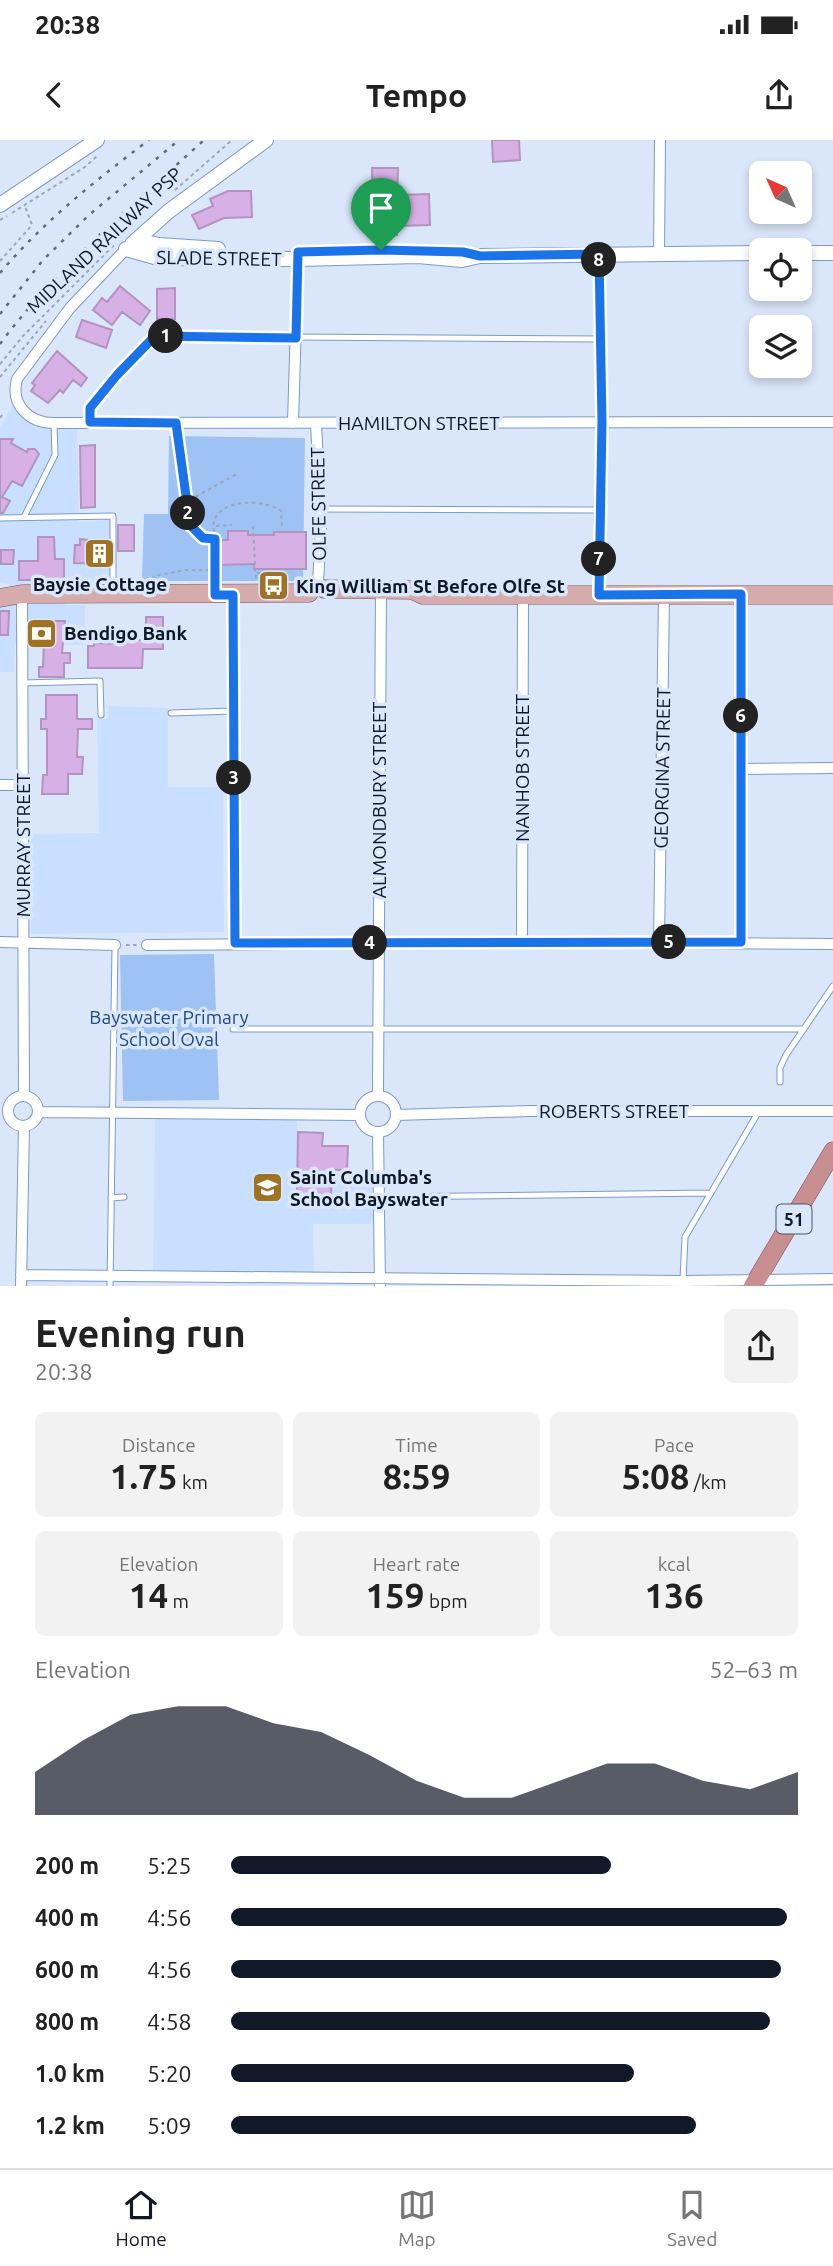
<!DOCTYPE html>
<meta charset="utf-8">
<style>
:root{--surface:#fff;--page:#f2f2f2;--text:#222;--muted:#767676;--line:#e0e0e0;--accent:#111827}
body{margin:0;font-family:Ubuntu,sans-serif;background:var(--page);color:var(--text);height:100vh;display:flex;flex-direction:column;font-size:26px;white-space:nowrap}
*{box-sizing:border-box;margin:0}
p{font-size:23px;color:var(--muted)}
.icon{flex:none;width:38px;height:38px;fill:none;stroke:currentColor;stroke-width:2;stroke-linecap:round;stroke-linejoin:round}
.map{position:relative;height:1146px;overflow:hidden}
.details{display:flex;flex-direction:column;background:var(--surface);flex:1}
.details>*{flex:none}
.needle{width:46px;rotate:315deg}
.tools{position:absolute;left:749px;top:21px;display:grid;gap:14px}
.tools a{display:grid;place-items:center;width:63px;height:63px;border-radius:10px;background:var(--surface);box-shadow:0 4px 10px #0003;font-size:35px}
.pin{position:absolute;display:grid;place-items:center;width:60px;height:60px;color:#fff;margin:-72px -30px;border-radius:50% 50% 50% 0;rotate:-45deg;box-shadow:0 0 7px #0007}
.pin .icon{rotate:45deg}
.km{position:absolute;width:35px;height:35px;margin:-18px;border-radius:50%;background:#222;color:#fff;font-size:19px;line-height:35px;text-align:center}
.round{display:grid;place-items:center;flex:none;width:74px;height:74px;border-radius:10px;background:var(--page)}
.headline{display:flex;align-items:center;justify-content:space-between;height:119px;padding:0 35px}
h1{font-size:38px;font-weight:700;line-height:52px}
.figures{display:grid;grid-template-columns:repeat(3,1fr);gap:10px;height:119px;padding:7px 35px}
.figures div{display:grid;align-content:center;border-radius:10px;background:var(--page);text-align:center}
.figures b{font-size:35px;font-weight:700}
.figures small{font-size:19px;font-weight:400}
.figures p{font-size:19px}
.chart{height:196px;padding:14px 35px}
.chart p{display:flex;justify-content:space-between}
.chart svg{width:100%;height:126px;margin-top:7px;fill:var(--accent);opacity:.7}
ul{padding:0 35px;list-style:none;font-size:23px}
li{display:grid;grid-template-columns:112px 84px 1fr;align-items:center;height:52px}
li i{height:18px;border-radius:9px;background:var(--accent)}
.status{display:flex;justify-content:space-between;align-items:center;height:49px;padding:0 35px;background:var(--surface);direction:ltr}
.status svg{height:19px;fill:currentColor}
header{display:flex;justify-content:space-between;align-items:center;height:91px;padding:0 35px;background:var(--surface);font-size:32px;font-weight:700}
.dock{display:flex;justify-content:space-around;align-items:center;height:98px;border-top:2px solid var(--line);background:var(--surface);font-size:19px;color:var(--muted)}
.dock a{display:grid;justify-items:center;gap:4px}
.dock .current{color:var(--accent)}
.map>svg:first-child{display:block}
.built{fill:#c9dfff}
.green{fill:#9fc2f4}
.building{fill:#d7b1e5;stroke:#b393bf;stroke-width:2}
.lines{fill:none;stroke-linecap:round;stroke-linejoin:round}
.service-casing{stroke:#7c9ac5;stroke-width:7}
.minor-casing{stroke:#7c9ac5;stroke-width:12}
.tertiary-casing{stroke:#7c9ac5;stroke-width:16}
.primary-casing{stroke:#7e535a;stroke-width:19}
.trunk-casing{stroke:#7e535a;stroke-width:19}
.path{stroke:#9aa7b9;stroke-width:2;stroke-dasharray:3.5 3.5;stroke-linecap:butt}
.service{stroke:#fff;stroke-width:5}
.minor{stroke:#fff;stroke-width:10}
.tertiary{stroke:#fff;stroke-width:14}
.primary{stroke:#d6abac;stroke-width:18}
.trunk{stroke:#c88f90;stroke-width:18}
.rail{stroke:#606b7d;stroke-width:2.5;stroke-dasharray:3.5 7;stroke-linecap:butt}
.route-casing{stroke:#fff;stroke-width:14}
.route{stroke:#1a73e8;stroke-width:9}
.labels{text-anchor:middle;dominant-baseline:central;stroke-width:7;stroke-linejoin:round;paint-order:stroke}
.shield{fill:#dae7fa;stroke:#4a5668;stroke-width:2}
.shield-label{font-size:18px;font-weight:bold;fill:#0d1829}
.street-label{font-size:19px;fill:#0d1829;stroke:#dae7fa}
.poi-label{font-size:19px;font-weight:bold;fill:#0d1829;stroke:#dae7fa;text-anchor:start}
.park-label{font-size:19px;fill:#1d4985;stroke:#dae7fa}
</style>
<div class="status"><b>20:38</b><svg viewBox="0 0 49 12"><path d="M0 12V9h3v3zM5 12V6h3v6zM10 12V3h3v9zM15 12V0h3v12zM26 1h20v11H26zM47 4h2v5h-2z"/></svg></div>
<header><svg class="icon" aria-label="back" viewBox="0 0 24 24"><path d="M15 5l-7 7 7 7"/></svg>Tempo<svg class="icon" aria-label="share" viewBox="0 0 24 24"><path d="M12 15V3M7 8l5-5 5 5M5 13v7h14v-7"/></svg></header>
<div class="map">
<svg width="833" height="1146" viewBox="0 0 833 1146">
<rect width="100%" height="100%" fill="#dae7fa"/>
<path class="built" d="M16,259L33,280L77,283L79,382L110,380V445H64L65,465H85V505L15,504L14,532H0V464H10L9,444L0,443V287Z
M108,566L168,568V647H223L224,792L31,794V694L99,693L97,579H108Z
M155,973L297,974L298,1038H379V1084H313L314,1138L153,1136Z"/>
<path class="green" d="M169,296L305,298L303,441H142L144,374H168Z
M214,814L219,960L123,961L120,815Z"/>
<path class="building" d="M492,0H519L520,20L493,22Z
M372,28H398L397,55L429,54L430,85L397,86V95H373Z
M228,51H251L252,77L224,78L199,89L192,75L213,66L210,59Z
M120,146L150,171L140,185L122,172L112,185L93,170L102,158L107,162Z
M175,148V179H157V149Z
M82,180L112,190L106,208L76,197Z
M57,211L87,238L81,246L73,240L63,253L60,250L48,263L31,251L35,245L32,243Z
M0,299H13L11,303L27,312L28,309H35L39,314L22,346L12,341L2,357L10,361L3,373H0Z
M95,305V367L81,368L80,306Z
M118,385H134V411H118Z
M228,391H248V395H274V392H306V429H254V424L219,425V400H228Z
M38,397H54L55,419H64V440H19V421H38Z
M80,399L108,402V424L74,423L75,405H80Z
M1,410H14L13,424H1Z
M0,471H9L8,495H0Z
M146,477H163V509H143L142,528H88V506H94V503L126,504V500H146Z
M36,481H65L62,513H70V523H64V537H39V527H43L44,502H35Z
M46,555H77V579H92V589H78L77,617H83L82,634H68V654H42L43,635H47V589H41V579H46Z
M298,992L323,993L322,1006H348L347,1030H332L331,1055H297Z"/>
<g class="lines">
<defs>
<path id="service" d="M90,282V268L117,235L155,196L600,199
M321,369L599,370
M24,377L55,315L54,283
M0,378L113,376V452
M23,543L100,541L101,575
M171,573L233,571
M233,889H804
M780,942V928L786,915L833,846
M379,1057L711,1053
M111,1058L124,1057
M683,1140L685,1097L759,971
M110,1146L115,806"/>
<path id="minor" d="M126,109L70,168L17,239C10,265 29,283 54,283L833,282
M599,114L602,282L599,386
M659,114L660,0
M293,283L298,112
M316,283L321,386L318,444
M22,454L24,955
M741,454V802
M233,455L235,803
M741,629L833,628
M0,645H23
M0,802L115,805
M522,802L523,455
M659,802L664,455
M147,805L522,802L833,804
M8 971a15 15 0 1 1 30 0a15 15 0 1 1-30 0Z
M378,956L381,448
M360 974a18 18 0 1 1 36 0a18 18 0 1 1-36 0Z
M38,972L360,975
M396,975L529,971H833
M378,992L380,1146
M21,1135L683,1141L833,1139
M21,1146L24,986"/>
<path id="tertiary" d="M0,65L97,0
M136,100L159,105L218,109
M132,104L169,71L266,0
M126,109L158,118L298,119L418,116L462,120L480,116L761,113
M800,113H833"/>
<path id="primary" d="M324,449L412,450L423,455H833
M0,458L22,454L309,453"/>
<path id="trunk" d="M753,1146L833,1011"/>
</defs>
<use href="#service" class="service-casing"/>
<use href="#minor" class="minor-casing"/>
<use href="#tertiary" class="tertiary-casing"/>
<use href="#primary" class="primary-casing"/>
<use href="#trunk" class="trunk-casing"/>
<path class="path" d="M175,50L232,0
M12,73L85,27L97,16
M0,80L7,76
M0,121L32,85L25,66
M0,224L23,196L114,105
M0,237L46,181
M0,278L3,274
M177,292L190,385L203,398L215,399V438
M188,368L195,357L237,334
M216,386L232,385
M253,386L256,440
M215,399C214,393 213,386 214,381C221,358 266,359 281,371L282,386
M257,433H269L277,438
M152,439L154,436L185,430H214
M599,441V397
M126,805H138"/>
<use href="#service" class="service"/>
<use href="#minor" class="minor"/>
<use href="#tertiary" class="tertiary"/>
<use href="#primary" class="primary"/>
<use href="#trunk" class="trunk"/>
<path class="rail" d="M0,133C43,82 96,40 149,0
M0,174L43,120L89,75L179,0
M0,204C58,126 133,65 204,0"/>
</g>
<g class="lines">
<defs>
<path id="route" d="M381,110L463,112L480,116L599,114L602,282L599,455L741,454V802L235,803L233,455H215V399L203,398L190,385L176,283L90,282V268L117,235L155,196L296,198L298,112Z"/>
</defs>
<use href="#route" class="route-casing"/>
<use href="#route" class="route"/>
</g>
<defs>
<symbol id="building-square" viewBox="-11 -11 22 22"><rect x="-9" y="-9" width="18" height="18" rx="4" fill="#a07324" stroke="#dae7fa"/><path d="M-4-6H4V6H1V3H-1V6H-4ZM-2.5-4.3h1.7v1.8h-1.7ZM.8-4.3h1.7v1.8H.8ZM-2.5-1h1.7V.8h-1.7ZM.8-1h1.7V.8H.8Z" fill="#fff"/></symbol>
<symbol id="bus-square" viewBox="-11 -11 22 22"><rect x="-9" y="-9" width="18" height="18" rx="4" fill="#a07324" stroke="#dae7fa"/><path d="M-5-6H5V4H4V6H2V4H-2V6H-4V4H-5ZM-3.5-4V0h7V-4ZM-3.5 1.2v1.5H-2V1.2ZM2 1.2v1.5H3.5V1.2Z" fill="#fff"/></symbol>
<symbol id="bank-square" viewBox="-11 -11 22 22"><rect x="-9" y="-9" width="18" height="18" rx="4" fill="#a07324" stroke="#dae7fa"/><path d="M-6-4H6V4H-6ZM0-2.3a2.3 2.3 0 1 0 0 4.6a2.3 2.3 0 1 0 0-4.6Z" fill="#fff"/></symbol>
<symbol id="school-square" viewBox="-11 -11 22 22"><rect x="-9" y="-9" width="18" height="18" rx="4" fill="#a07324" stroke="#dae7fa"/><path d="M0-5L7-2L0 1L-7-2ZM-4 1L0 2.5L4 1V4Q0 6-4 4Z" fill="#fff"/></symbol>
</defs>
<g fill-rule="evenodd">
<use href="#building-square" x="82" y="396" width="35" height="35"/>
<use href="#bus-square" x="256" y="428" width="35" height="35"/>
<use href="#bank-square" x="24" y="476" width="35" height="35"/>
<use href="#school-square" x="250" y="1030" width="35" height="35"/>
</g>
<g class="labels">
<rect class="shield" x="776.5" y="1064.5" width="35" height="29" rx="5"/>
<g class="shield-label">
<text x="794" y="1079">51</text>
</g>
<g class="street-label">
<text transform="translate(104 100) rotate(-43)">MIDLAND RAILWAY PSP</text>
<text transform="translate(219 118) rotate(1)">SLADE STREET</text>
<text x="419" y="283">HAMILTON STREET</text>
<text transform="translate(318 364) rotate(-91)">OLFE STREET</text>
<text transform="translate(522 628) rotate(-90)">NANHOB STREET</text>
<text transform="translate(662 628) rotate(-89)">GEORGINA STREET</text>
<text transform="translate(379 660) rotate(-90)">ALMONDBURY STREET</text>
<text transform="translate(23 705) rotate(-90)">MURRAY STREET</text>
<text x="614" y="971">ROBERTS STREET</text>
</g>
<g class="poi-label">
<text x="100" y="444" text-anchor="middle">Baysie Cottage</text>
<text x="296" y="446">King William St Before Olfe St</text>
<text x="64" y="493">Bendigo Bank</text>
<text x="290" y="1037">Saint Columba's<tspan x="290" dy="22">School Bayswater</tspan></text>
</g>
<g class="park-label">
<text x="169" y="877">Bayswater Primary<tspan x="169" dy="22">School Oval</tspan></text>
</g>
</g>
</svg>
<div class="tools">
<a><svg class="needle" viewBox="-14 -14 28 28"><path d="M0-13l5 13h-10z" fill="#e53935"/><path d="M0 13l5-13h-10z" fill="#767676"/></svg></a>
<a><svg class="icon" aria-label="locate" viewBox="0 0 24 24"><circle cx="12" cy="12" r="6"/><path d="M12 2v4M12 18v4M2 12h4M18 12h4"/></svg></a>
<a><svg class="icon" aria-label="layers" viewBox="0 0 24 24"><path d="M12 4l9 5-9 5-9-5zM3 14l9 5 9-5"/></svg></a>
</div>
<div class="pin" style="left:381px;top:110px;background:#1e9e55"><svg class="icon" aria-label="arrive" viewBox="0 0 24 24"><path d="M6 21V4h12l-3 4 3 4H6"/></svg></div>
<b class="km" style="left:166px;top:196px">1</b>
<b class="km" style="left:188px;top:373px">2</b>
<b class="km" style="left:234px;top:638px">3</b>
<b class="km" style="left:370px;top:803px">4</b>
<b class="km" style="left:669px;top:802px">5</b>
<b class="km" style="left:741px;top:576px">6</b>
<b class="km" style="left:599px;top:419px">7</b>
<b class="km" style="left:599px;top:120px">8</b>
</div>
<section class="details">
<div class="headline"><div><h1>Evening run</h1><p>20:38</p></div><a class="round"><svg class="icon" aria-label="share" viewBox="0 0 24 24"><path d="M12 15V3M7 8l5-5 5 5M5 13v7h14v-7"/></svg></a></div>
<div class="figures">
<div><p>Distance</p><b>1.75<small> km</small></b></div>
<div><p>Time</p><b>8:59</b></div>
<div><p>Pace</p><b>5:08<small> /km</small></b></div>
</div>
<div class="figures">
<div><p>Elevation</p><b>14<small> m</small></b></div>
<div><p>Heart rate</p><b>159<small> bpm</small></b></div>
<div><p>kcal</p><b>136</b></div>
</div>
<div class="chart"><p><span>Elevation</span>52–63 m</p>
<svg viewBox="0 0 160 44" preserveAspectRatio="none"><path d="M0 44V29L10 18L20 9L30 6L40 6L50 12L60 15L70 23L80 32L90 38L100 38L110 32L120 26L130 26L140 32L150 35L160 29V44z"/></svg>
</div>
<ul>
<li><b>200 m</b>5:25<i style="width:67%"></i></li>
<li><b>400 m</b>4:56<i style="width:98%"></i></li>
<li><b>600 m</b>4:56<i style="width:97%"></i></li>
<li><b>800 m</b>4:58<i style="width:95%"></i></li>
<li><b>1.0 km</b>5:20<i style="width:71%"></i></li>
<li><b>1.2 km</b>5:09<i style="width:82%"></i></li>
</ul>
</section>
<nav class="dock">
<a class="current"><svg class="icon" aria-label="home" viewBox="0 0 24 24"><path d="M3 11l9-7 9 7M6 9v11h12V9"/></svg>Home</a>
<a><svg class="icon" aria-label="map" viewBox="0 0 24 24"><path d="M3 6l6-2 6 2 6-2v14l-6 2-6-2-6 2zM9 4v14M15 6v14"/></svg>Map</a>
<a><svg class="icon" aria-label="saved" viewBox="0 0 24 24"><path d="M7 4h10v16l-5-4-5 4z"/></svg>Saved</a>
</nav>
